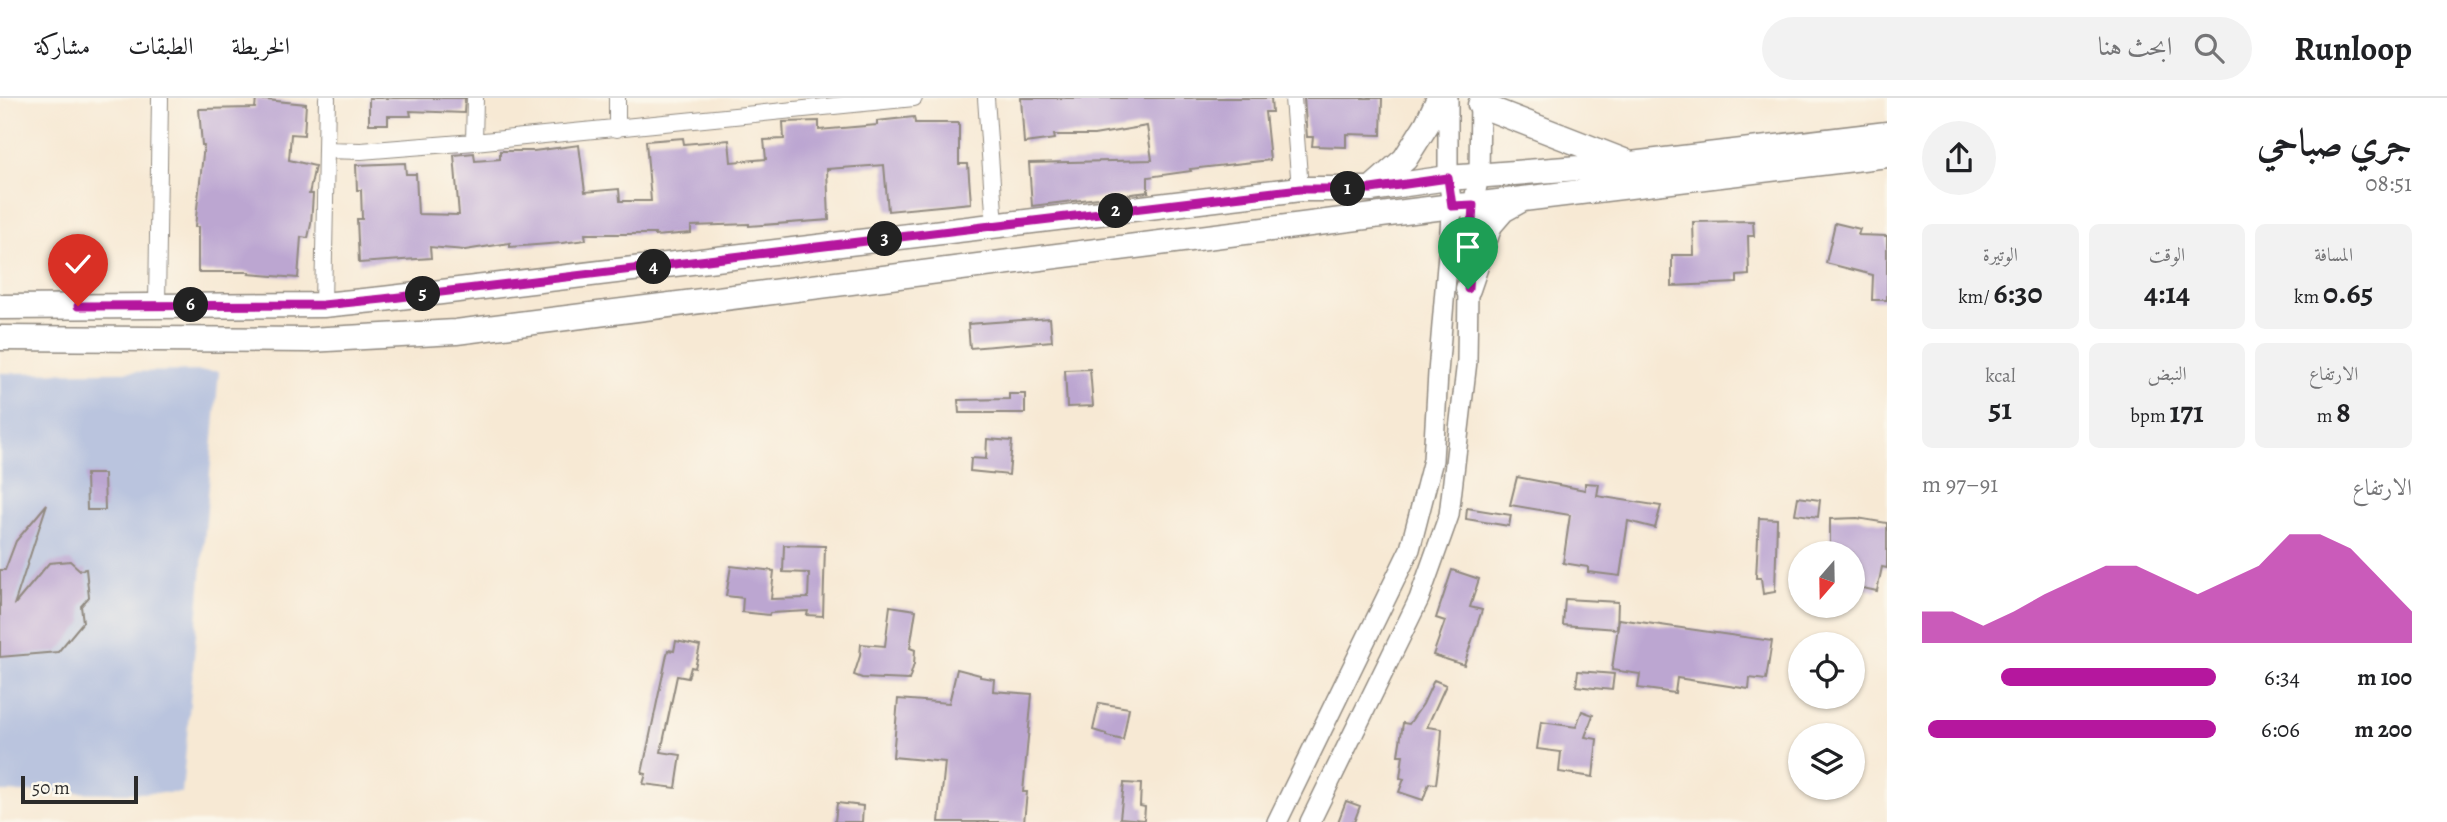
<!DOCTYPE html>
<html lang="ar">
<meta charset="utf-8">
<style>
:root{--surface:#fff;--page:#f2f2f2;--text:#202124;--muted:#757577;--line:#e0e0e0;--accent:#b5179e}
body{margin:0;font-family:Alegreya,Amiri,serif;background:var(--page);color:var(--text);direction:rtl;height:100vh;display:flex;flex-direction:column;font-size:26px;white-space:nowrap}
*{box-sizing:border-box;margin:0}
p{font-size:23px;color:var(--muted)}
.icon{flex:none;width:38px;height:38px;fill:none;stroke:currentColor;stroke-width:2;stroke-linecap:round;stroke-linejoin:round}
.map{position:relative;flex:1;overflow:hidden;direction:ltr}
.panel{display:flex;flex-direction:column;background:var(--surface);width:560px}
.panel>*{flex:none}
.needle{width:46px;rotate:200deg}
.controls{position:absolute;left:1788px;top:443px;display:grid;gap:14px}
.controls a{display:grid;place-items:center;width:77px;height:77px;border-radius:50%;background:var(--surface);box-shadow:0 2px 5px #0004;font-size:35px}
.scale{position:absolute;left:21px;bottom:18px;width:117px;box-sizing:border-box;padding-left:7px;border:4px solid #2b2b2b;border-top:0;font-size:19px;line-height:24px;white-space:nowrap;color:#2b2b2b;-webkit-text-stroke:5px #fbf7ec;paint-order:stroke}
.pin{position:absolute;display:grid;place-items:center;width:60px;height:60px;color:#fff;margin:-72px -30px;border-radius:50% 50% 50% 0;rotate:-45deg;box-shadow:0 0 7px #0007}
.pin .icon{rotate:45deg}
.km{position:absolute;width:35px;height:35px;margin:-18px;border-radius:50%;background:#222;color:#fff;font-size:19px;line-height:35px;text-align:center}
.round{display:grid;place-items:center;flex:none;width:74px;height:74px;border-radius:37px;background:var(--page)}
.summary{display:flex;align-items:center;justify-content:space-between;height:119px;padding:0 35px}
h1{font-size:38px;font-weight:700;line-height:52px}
.figures{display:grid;grid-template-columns:repeat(3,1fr);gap:10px;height:119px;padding:7px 35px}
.figures div{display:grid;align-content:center;border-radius:10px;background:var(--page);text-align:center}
.figures b{font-size:30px;font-weight:700}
.figures small{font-size:19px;font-weight:400}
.figures p{font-size:19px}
.chart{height:196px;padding:14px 35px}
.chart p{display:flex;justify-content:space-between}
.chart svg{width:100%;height:126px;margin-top:7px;fill:var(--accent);opacity:.7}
ul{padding:0 35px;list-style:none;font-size:23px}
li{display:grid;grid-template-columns:112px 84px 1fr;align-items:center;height:52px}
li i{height:18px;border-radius:9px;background:var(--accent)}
header{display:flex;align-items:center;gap:42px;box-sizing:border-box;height:98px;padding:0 35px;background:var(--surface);border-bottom:2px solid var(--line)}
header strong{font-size:33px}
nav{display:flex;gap:38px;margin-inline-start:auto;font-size:24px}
.search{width:490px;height:63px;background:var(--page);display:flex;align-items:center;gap:18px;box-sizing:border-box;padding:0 24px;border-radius:38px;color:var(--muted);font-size:26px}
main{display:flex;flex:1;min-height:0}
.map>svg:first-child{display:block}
.industrial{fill:#bac4de}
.building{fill:#bca6d1}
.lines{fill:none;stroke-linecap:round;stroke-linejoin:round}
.minor-casing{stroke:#918a80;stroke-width:18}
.tertiary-casing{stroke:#918a80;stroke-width:22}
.primary-casing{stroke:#918a80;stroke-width:27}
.minor{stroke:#fff;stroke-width:16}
.tertiary{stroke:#fff;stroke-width:19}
.primary{stroke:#fff;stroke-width:24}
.route-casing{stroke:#fff;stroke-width:14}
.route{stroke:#b5179e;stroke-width:9}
</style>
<header>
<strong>Runloop</strong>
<div class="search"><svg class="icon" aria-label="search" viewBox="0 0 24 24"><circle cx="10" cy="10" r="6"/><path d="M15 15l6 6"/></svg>ابحث هنا</div>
<nav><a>الخريطة</a><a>الطبقات</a><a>مشاركة</a></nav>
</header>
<main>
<section class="panel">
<div class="summary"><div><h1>جري صباحي</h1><p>08:51</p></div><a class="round"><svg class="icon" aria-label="share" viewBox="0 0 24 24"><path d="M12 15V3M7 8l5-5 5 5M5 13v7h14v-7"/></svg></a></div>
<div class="figures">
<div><p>المسافة</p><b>0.65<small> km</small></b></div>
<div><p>الوقت</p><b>4:14</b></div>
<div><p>الوتيرة</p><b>6:30<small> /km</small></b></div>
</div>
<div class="figures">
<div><p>الارتفاع</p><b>8<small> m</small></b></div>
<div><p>النبض</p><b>171<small> bpm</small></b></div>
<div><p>kcal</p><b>51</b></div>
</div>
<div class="chart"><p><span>الارتفاع</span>91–97 m</p>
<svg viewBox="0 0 160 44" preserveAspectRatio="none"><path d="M0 44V33L10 33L20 38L30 33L40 27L50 22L60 17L70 17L80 22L90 27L100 22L110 17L120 6L130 6L140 11L150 22L160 33V44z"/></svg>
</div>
<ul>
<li><b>100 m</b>6:34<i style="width:73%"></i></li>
<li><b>200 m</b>6:06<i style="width:98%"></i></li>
</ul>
</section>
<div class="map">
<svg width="1887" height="724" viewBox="0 0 1887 724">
<rect width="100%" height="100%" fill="#fbf7ec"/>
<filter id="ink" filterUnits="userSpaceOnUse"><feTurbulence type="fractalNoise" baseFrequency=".0143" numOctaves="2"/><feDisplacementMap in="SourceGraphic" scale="14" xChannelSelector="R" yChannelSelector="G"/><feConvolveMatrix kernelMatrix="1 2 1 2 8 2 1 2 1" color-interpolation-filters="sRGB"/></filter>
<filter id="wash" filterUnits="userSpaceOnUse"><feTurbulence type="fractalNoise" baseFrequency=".00686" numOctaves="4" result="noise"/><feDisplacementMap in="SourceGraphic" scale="28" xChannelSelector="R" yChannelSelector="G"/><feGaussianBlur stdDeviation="1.57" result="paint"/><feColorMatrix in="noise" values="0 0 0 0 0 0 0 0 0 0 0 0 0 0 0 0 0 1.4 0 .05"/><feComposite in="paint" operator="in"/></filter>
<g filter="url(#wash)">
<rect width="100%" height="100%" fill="#f7e9d4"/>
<path class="industrial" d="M219,273L182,695L0,694V275Z"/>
<g id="blocks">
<path class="building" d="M369,0H465L464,15L410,13L411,18H388V26H369Z
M1021,0H1271L1272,14H1265L1270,62L1190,71L1191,73L1148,79V94L1032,108L1029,65L1152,62L1147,28L1094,37H1054L1055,41L1024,45Z
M1304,0H1382L1381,37L1346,36V49L1312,48L1313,39H1307Z
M256,1L306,6L304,37L291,36L289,62L315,68L309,96H313L311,126L308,140L301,139L298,180L249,176L250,174H198V129H195L204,47H202L199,11L255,10Z
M914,19L915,25H959V66H968L971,105L888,113L884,67L827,71L829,122L749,128V126L691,128V135L655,138V136H585L586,142L562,145L510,149V145L465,152L430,149L431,160L359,165L357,121H362L361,92H357L356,67L405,65L406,76H416L418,116L459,117L454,57L474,55L475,63L500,61V53H534L579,47L585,94L619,91L620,103H651L646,43L683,40L684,46L729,42L731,64L766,61L764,42L784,41L783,24L819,23V32L877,27V23Z
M1753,123L1754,138H1748L1749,177L1737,178V185L1672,188V157H1694L1693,124Z
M1835,125L1860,131L1858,137L1887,138V202H1872L1873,177L1826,165Z
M1050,220L1052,243L970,250L968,226Z
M1090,271L1093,308L1067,309L1065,272Z
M1009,296H1025V315H959L958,302L1009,301Z
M987,341L1012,343L1009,377L970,373L971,360L986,361Z
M86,376H104L105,412H87Z
M1517,379L1585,392V385L1599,386L1597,398L1661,408L1655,430L1628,423L1620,478L1588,474V469L1563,465L1570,417L1510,407Z
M1798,399L1820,402L1818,419L1795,416Z
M47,406L14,507L49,465L70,463L80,472L86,471L89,499L81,508L83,524L58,554L0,559V472H5L16,443Z
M1467,410L1511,417L1509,428L1466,421Z
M1759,420L1777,421L1775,494L1763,496L1761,480H1756Z
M1857,420L1887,425V470L1882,469L1877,493L1853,488V455H1830V421Z
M784,447L825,448L823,518L807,517L808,513L770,515L769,517L742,514L743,500L726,498L731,468L774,473L771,501L808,500L809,475L783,474Z
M1452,472L1479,481L1470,509L1482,512L1464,567L1433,557L1445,523L1436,520Z
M1565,501L1618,504L1617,531L1563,527Z
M890,508L916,512L910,550L915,552L914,566L909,582L862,580L854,577L860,558L861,546L885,548Z
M1619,521L1772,543L1766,582L1750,580L1749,591L1677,580L1675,595L1638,590L1640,576L1612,572Z
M676,543L700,548L695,570L691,569L688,580L677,578L661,654L681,657L676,690L643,686L646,676L642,675L668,552L674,553Z
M957,571L980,577V579L994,581L993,593L1032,596L1023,694H1027L1024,724H939L945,664L893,659L898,601L949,605Z
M1578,573L1614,576L1612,592L1576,588Z
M1434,582L1446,587L1427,629L1442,631L1441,647L1436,686L1429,685L1423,702L1399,694L1404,681L1400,680L1403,657H1398L1403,625L1409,626L1423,606Z
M1099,605L1129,610L1123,642L1106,638V636L1093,632Z
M1582,613L1593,617L1585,639L1597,641L1593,679L1559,674L1561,654L1537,651L1541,624L1576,629Z
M1124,685L1141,686L1140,708L1145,709L1144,722L1120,720Z
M1346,703L1360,708L1354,724H1338Z
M837,705L863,708L862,724H835Z"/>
</g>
</g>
<g filter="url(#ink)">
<use href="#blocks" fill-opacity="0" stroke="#918a80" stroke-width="2"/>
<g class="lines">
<defs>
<path id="minor" d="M475,0L474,44L914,0
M986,0L995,128
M1293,0L1300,91
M617,31V0
M326,52L361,53L474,44
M157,207L160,0
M323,207L327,0"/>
<path id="tertiary" d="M1277,724L1410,451L1433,362L1438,275L1452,108L1448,80V0
M1310,724L1419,501L1449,417L1467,263L1468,191L1473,107L1479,78L1480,0"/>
<path id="primary" d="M1480,7L1624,63
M1371,91L1405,61L1427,26L1439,0
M1468,191L1490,127L1503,112L1521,102
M0,209L323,207L383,201L1300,91H1371L1448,80L1631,66L1887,36
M0,240L309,242L456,234L1452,108L1473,107L1887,57"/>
</defs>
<use href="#minor" class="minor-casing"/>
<use href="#tertiary" class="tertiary-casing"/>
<use href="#primary" class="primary-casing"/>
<use href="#minor" class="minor"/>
<use href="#tertiary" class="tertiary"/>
<use href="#primary" class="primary"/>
</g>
</g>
<g class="lines" filter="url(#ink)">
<defs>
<path id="route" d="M78,208L323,207L383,201L1300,91H1371L1448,80L1452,108L1473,107L1468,191"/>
</defs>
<use href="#route" class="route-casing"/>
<use href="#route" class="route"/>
</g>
</svg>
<div class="controls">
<a><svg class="needle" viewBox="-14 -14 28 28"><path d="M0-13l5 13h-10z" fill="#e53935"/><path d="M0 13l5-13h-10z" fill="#757577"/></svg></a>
<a><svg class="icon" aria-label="locate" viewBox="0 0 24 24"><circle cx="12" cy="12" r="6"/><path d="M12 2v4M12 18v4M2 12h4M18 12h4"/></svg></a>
<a><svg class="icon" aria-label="layers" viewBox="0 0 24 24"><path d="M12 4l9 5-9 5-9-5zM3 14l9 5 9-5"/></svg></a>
</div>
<div class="scale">50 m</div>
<div class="pin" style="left:1468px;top:191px;background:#1e9e55"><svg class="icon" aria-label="arrive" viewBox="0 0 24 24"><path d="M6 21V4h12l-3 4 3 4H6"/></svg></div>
<div class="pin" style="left:78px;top:208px;background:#d93025"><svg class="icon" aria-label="check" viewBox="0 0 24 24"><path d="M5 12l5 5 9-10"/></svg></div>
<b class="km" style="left:1348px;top:91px">1</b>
<b class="km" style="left:1116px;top:113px">2</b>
<b class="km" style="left:885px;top:141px">3</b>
<b class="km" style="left:654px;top:169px">4</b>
<b class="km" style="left:423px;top:196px">5</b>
<b class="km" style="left:191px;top:207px">6</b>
</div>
</main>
